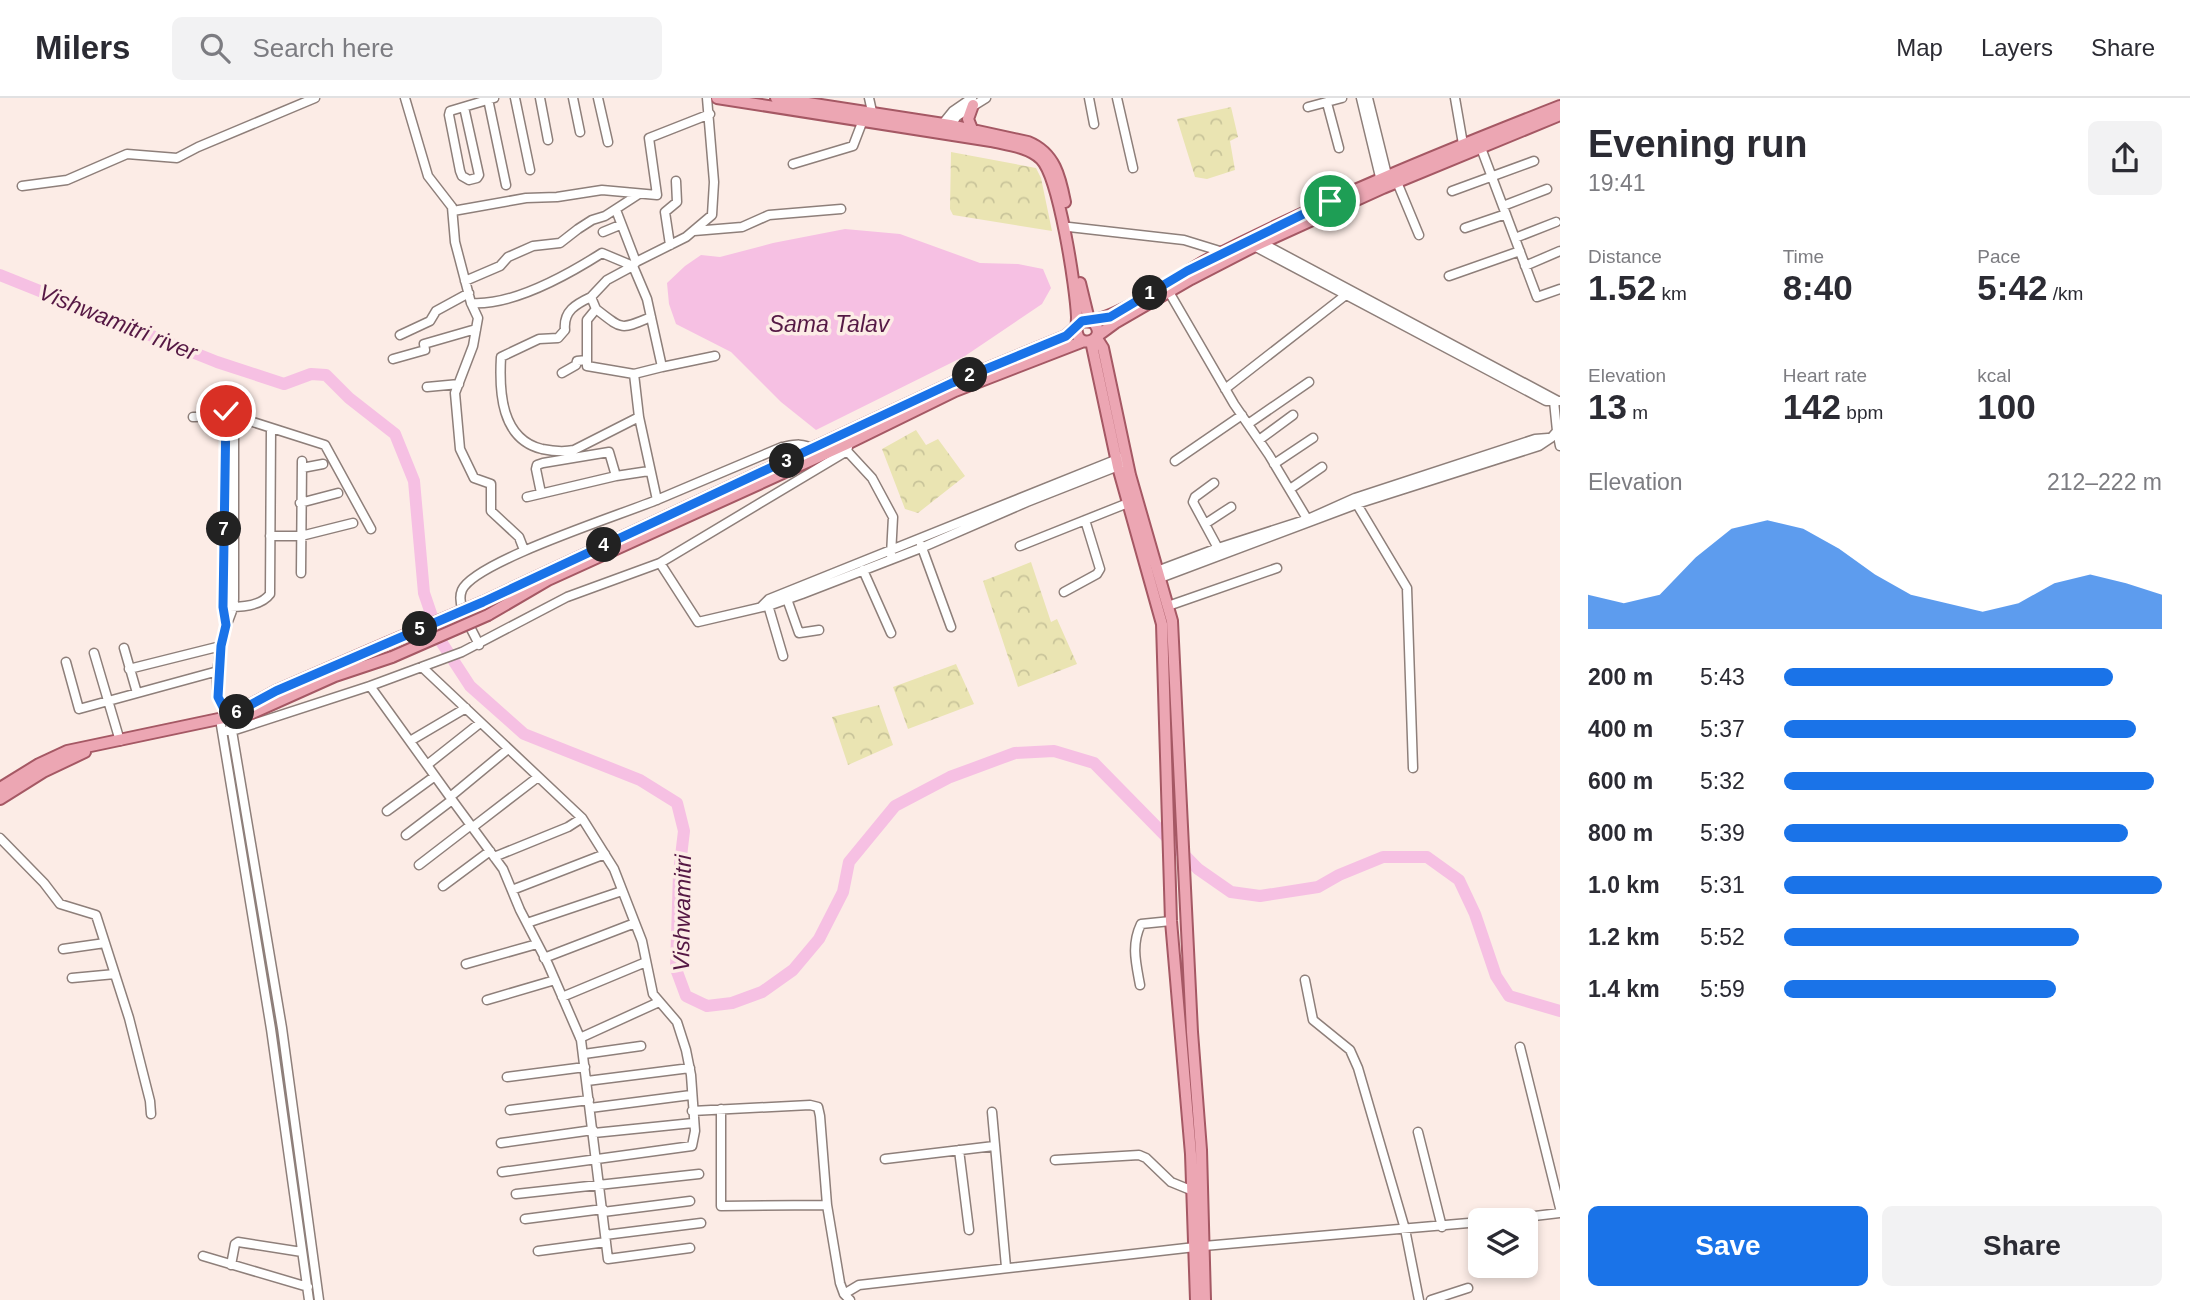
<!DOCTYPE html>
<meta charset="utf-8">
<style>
:root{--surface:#fff;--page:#f2f2f3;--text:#2b2b33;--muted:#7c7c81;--line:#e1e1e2;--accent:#1a73e8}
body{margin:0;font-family:Helvetica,sans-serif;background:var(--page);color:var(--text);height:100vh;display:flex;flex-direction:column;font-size:26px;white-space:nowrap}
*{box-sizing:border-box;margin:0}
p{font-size:23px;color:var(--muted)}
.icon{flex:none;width:38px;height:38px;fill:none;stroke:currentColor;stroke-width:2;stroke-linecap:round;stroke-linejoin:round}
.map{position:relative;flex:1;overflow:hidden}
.details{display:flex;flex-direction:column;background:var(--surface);width:630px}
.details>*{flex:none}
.tools{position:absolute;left:1468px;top:1110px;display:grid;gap:14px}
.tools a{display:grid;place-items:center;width:70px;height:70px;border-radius:10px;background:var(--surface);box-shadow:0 4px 10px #0003;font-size:35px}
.pin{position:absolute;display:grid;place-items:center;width:60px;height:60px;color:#fff;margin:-30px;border:4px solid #fff;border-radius:50%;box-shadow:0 2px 7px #0007}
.km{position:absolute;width:35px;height:35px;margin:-18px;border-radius:50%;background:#222;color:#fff;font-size:19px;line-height:35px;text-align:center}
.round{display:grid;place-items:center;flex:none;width:74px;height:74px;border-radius:10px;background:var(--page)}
.headline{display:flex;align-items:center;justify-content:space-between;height:119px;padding:0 28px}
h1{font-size:38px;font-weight:700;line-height:52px}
.metrics{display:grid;grid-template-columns:repeat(3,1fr);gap:10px;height:119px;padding:7px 28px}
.metrics div{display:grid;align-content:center}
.metrics b{font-size:35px;font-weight:700}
.metrics small{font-size:19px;font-weight:400}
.metrics p{font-size:19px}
.chart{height:196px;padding:14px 28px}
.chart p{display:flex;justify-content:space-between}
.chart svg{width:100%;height:126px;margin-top:7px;fill:var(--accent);opacity:.7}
.primary-button{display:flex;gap:14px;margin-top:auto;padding:14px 28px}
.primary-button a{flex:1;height:80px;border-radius:10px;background:var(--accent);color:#fff;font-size:28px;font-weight:700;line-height:80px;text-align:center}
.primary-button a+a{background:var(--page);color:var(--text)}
ul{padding:0 28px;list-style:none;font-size:23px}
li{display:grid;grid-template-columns:112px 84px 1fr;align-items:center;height:52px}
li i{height:18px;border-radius:9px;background:var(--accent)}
header{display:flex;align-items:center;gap:42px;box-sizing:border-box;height:98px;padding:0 35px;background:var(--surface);border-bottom:2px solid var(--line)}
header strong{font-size:33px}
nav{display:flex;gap:38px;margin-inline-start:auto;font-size:24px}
.search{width:490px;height:63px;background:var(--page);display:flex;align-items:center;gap:18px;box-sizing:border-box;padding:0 24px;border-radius:10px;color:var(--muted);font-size:26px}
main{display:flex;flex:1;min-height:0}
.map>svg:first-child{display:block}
.park{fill:url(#park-crowns)}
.water{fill:#f6c0e3}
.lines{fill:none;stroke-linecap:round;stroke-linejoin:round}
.river{stroke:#f6c0e3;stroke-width:12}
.minor-casing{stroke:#8e7f7a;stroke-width:11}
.major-casing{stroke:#a55864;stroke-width:14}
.minor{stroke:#fff;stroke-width:8}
.major{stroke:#eca6b3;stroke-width:10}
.major-bridge-casing{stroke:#a55864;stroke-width:14;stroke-linecap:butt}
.major-bridge{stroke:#eca6b3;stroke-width:10}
.route-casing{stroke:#fff;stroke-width:14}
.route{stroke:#1a73e8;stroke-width:9}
.labels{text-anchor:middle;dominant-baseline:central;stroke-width:7;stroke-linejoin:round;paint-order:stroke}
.water-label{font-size:23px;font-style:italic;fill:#551844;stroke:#fcece6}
</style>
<header>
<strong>Milers</strong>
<div class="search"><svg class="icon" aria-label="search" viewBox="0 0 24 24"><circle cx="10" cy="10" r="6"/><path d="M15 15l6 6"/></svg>Search here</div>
<nav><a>Map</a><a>Layers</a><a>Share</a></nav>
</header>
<main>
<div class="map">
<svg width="1560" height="1202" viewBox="0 0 1560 1202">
<defs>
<pattern id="park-crowns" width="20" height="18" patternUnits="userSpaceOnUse" patternTransform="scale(1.75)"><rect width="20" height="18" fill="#eae4b2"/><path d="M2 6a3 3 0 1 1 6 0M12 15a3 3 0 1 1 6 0" fill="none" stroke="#c9c49a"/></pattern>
</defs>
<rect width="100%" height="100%" fill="#fcece6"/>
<path class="park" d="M1231,9L1238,39L1230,43L1235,72L1207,81L1195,79L1177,21Z
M951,54L1036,70L1041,80L1052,133L953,117L950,111Z
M916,332L926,347L938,341L965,378L918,415L905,411L882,351Z
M1031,464L1051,524L1057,521L1077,566L1018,589L983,483Z
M956,566L974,606L908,631L893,589Z
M879,607L893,647L848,667L832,619Z"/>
<path class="water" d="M845,131L900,136L980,165L1018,166L1043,171L1051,190L1042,206L965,258L816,332L781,304L731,254L676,226L669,206L667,185L685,168L701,157L720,159L773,145Z"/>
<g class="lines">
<path class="river" d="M0,177L217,264L284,286L311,276L326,277L349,300L395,336L414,383L424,495L440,542L470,588L524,636L640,682L677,705L684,733L679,775L676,871L686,898L707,908L732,905L762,894L793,872L819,841L843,794L849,764L895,708L950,679L1015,655L1054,653L1094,665L1198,771L1231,794L1260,798L1318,789L1339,777L1383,759H1427L1459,782L1475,816L1496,878L1509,898L1560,913"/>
<defs>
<path id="minor" d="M405,0L428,78L452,109L455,144L471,205L478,220L473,248L455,295L460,351L474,380L491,386V413L519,439L524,452
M515,0L530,72
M540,0L548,42
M573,0L580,34
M598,0L608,44
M869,0L873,18
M1089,0L1094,26
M1117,0L1133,70
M1361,0L1380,79
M1368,0L1387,77
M1455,0L1463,46
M488,1L506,87
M1327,5L1339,50
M464,9L479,77L477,80L469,82L462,78L460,73L449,17L450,13L494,0
M1308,9L1342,0
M940,29L953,13L972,0
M949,30L957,18L986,0
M1481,50L1537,199L1560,191
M793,66L853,48L863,22
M1397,84L1419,137
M22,88L67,82L127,56L177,60L198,49L315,0
M1452,93L1534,63
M1503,108L1547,91
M616,112L636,164
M453,113L526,100L557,99L602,92L657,97L649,40L710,16
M1069,129L1184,142L1223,154
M1465,130L1506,116
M694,133L742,129L769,117L841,111
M603,134L620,127
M1515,140L1556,124
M1260,141L1262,145L1558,303
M670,147L665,114L677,104L676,83
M1252,147L1546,303H1560
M1525,168L1560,153
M1449,178L1520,153
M465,183L500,168L508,159L533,148L560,145L578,131L592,122L605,118L639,96
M1169,194L1234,306L1269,357L1309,424
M591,199C576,206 563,213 565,232L558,240L539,241L501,259C499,294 501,341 542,351C552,353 564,354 574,352L639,319
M471,205C512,208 569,176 602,155L633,168L647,201L662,269L634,276L587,268V222L596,211L591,199L607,182L633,168L636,164L686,139L712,117L714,84L707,0
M596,211C623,232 620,232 651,219
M400,237L430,223L436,213L469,195
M393,261L425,252L424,246L476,231
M662,269L715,258
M562,275L576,267L577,263L587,262
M634,276L639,319L657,402
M427,289L459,286
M1225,291L1347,196
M193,319L234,318L325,347L371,431
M1248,326L1309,284
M1557,333L1560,348
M1259,342L1293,317
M847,353L872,380L893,419L891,457
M1175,363L1242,317
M1274,366L1313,340
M302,370L323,366
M1214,385L1195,399L1193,404L1219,452
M1290,391L1322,369
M541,395L536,371L537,367L543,365L609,354L616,378
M527,399L616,378L649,373
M1355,403L1407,490L1413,670
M300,405L338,395
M1205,426L1231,409
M270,438H301L353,425
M921,447L951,529
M1020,448L1128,405
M660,465L698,524L771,507L802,496L921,450L1027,404L1121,367
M863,472L891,535
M1157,473L1218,450L1308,421L1355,400L1535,341L1548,340
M301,475L302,363
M1160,480L1357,406L1539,348L1551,340L1557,333L1554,303
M1064,494L1097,476L1100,471L1085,422
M787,501L799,535L819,532
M768,507L783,558
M1168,508L1277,470
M230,509C244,509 262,507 270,496L271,330
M761,509L769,501L1120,360
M226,527L223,509L227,313L234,315V501C234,514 228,520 225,532C220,551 215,577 218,597C220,609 229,621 232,633L282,930L319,1202
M479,547C473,532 455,508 462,492C475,463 624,416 659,401C700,384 741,366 782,349C793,347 803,344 812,351
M124,550L137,595
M94,555L120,643
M66,564L79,611L218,573
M422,569L582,720L614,771L642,843L653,896L677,924L686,952L691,977L695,1033L692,1048L502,1074
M129,571L221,548
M370,588L450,699L508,651
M220,621L271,931L309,1202
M223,633H232L370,588L462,554L567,499L660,465L847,353L849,345
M410,643L466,610
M427,667L480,625
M450,699L503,771L520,812L548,866L581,942L608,1161L690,1150
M387,713L435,678
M473,729L538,679
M406,737L452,702
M0,740L44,785L60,806L96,817L129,920L150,1003L151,1016
M494,759L568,729L582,720
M419,767L471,727
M443,788L490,753
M512,792L605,756
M527,825L622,793
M63,851L105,845
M544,860L635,825
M466,866L537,846
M72,880L115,876
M1305,882L1313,922L1350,952L1358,970L1405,1131L1419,1202
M1140,887C1136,865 1131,847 1141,826L1171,823
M562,899L646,864
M487,902L555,882
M580,940L659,904
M1520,949L1560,1110
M584,956L641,948
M507,979L585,969
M587,983L690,970
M590,1010L691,997
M721,1011V1108L827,1107
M510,1012L589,1002
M692,1013L810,1007L818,1009L820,1018L827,1107L840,1185L844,1196L850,1202
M992,1014L1006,1169
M1418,1034L1442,1129
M594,1035L693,1025
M501,1045L593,1032
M959,1052L969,1132
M885,1061L994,1048
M1055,1062L1139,1057L1146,1060L1171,1084L1193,1093
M516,1096L699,1076
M603,1114L690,1103
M525,1121L603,1111
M1501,1122L1560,1115
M605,1137L701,1125
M538,1153L606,1144
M203,1158L308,1189
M231,1167L235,1146L238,1144L302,1154
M844,1196L859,1187L1204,1148L1480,1124
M1431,1202L1468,1190"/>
<path id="major" d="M776,0L950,27L1028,44C1055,55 1060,79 1065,104
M972,31L968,21L973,7
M1080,185L1089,222C1113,224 1182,175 1207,162C1322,103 1440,55 1560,8
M1091,243L1118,369L1162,526L1171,823L1191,1056L1196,1202
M483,504L952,285L1066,238L1082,223L1093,224C1109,241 1080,252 1077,235C1076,230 1077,224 1077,219C1076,191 1059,79 1041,61C1029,49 1008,47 991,43L717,0
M488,517L548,482L849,345L955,293L1084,243
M387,545L276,593L228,619L248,617L335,578L392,559
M0,690L39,666L67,653L228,619
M0,701L43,674L85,654
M1205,1202L1201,1052L1192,934L1172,523L1130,377L1103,250L1096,239L1115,225L1191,181L1253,149L1383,90L1560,17"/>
</defs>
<use href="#minor" class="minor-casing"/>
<use href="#major" class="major-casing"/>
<use href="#minor" class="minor"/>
<use href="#major" class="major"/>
<defs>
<path id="major-bridge" d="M387,545L483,504
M392,559L488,517"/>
</defs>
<use href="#major-bridge" class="major-bridge-casing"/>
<use href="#major-bridge" class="major-bridge"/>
</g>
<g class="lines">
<defs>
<path id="route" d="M226,313L223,509L226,527L221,548L218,599L228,619L276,593L483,504L952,285L1066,238L1082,223L1110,219L1187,173L1330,103"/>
</defs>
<use href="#route" class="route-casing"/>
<use href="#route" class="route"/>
</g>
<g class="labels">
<g class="water-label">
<text transform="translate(118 224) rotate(22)">Vishwamitri river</text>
<text x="829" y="226">Sama Talav</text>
<text transform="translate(682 815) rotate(-89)">Vishwamitri</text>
</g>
</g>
</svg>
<div class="tools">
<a><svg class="icon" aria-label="layers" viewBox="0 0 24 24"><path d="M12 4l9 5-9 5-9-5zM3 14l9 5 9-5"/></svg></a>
</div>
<div class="pin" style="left:1330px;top:103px;background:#1e9e55"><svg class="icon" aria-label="arrive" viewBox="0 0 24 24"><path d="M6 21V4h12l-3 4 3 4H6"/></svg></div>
<div class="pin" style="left:226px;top:313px;background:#d93025"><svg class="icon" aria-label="check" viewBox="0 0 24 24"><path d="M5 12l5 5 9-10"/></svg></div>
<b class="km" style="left:1150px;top:195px">1</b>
<b class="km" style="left:970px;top:277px">2</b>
<b class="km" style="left:787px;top:363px">3</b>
<b class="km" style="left:604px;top:447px">4</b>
<b class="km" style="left:420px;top:531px">5</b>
<b class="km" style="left:237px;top:614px">6</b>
<b class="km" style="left:224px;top:431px">7</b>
</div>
<section class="details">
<div class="headline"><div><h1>Evening run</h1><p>19:41</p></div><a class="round"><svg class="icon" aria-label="share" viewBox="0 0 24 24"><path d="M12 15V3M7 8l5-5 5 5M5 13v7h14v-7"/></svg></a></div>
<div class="metrics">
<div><p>Distance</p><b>1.52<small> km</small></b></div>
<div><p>Time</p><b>8:40</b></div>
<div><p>Pace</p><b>5:42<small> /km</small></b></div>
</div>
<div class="metrics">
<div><p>Elevation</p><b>13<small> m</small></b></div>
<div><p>Heart rate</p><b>142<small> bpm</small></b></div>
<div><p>kcal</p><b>100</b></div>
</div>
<div class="chart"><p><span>Elevation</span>212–222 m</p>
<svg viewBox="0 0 160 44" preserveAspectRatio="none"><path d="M0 44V32L10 35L20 32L30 19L40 9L50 6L60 9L70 16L80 25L90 32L100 35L110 38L120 35L130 28L140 25L150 28L160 32V44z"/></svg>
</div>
<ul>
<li><b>200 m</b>5:43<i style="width:87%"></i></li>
<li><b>400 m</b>5:37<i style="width:93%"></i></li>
<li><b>600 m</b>5:32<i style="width:98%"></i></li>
<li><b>800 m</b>5:39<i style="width:91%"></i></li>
<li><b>1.0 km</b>5:31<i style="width:100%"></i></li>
<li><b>1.2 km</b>5:52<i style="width:78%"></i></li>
<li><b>1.4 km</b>5:59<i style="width:72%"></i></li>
</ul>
<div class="primary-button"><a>Save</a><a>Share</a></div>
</section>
</main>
